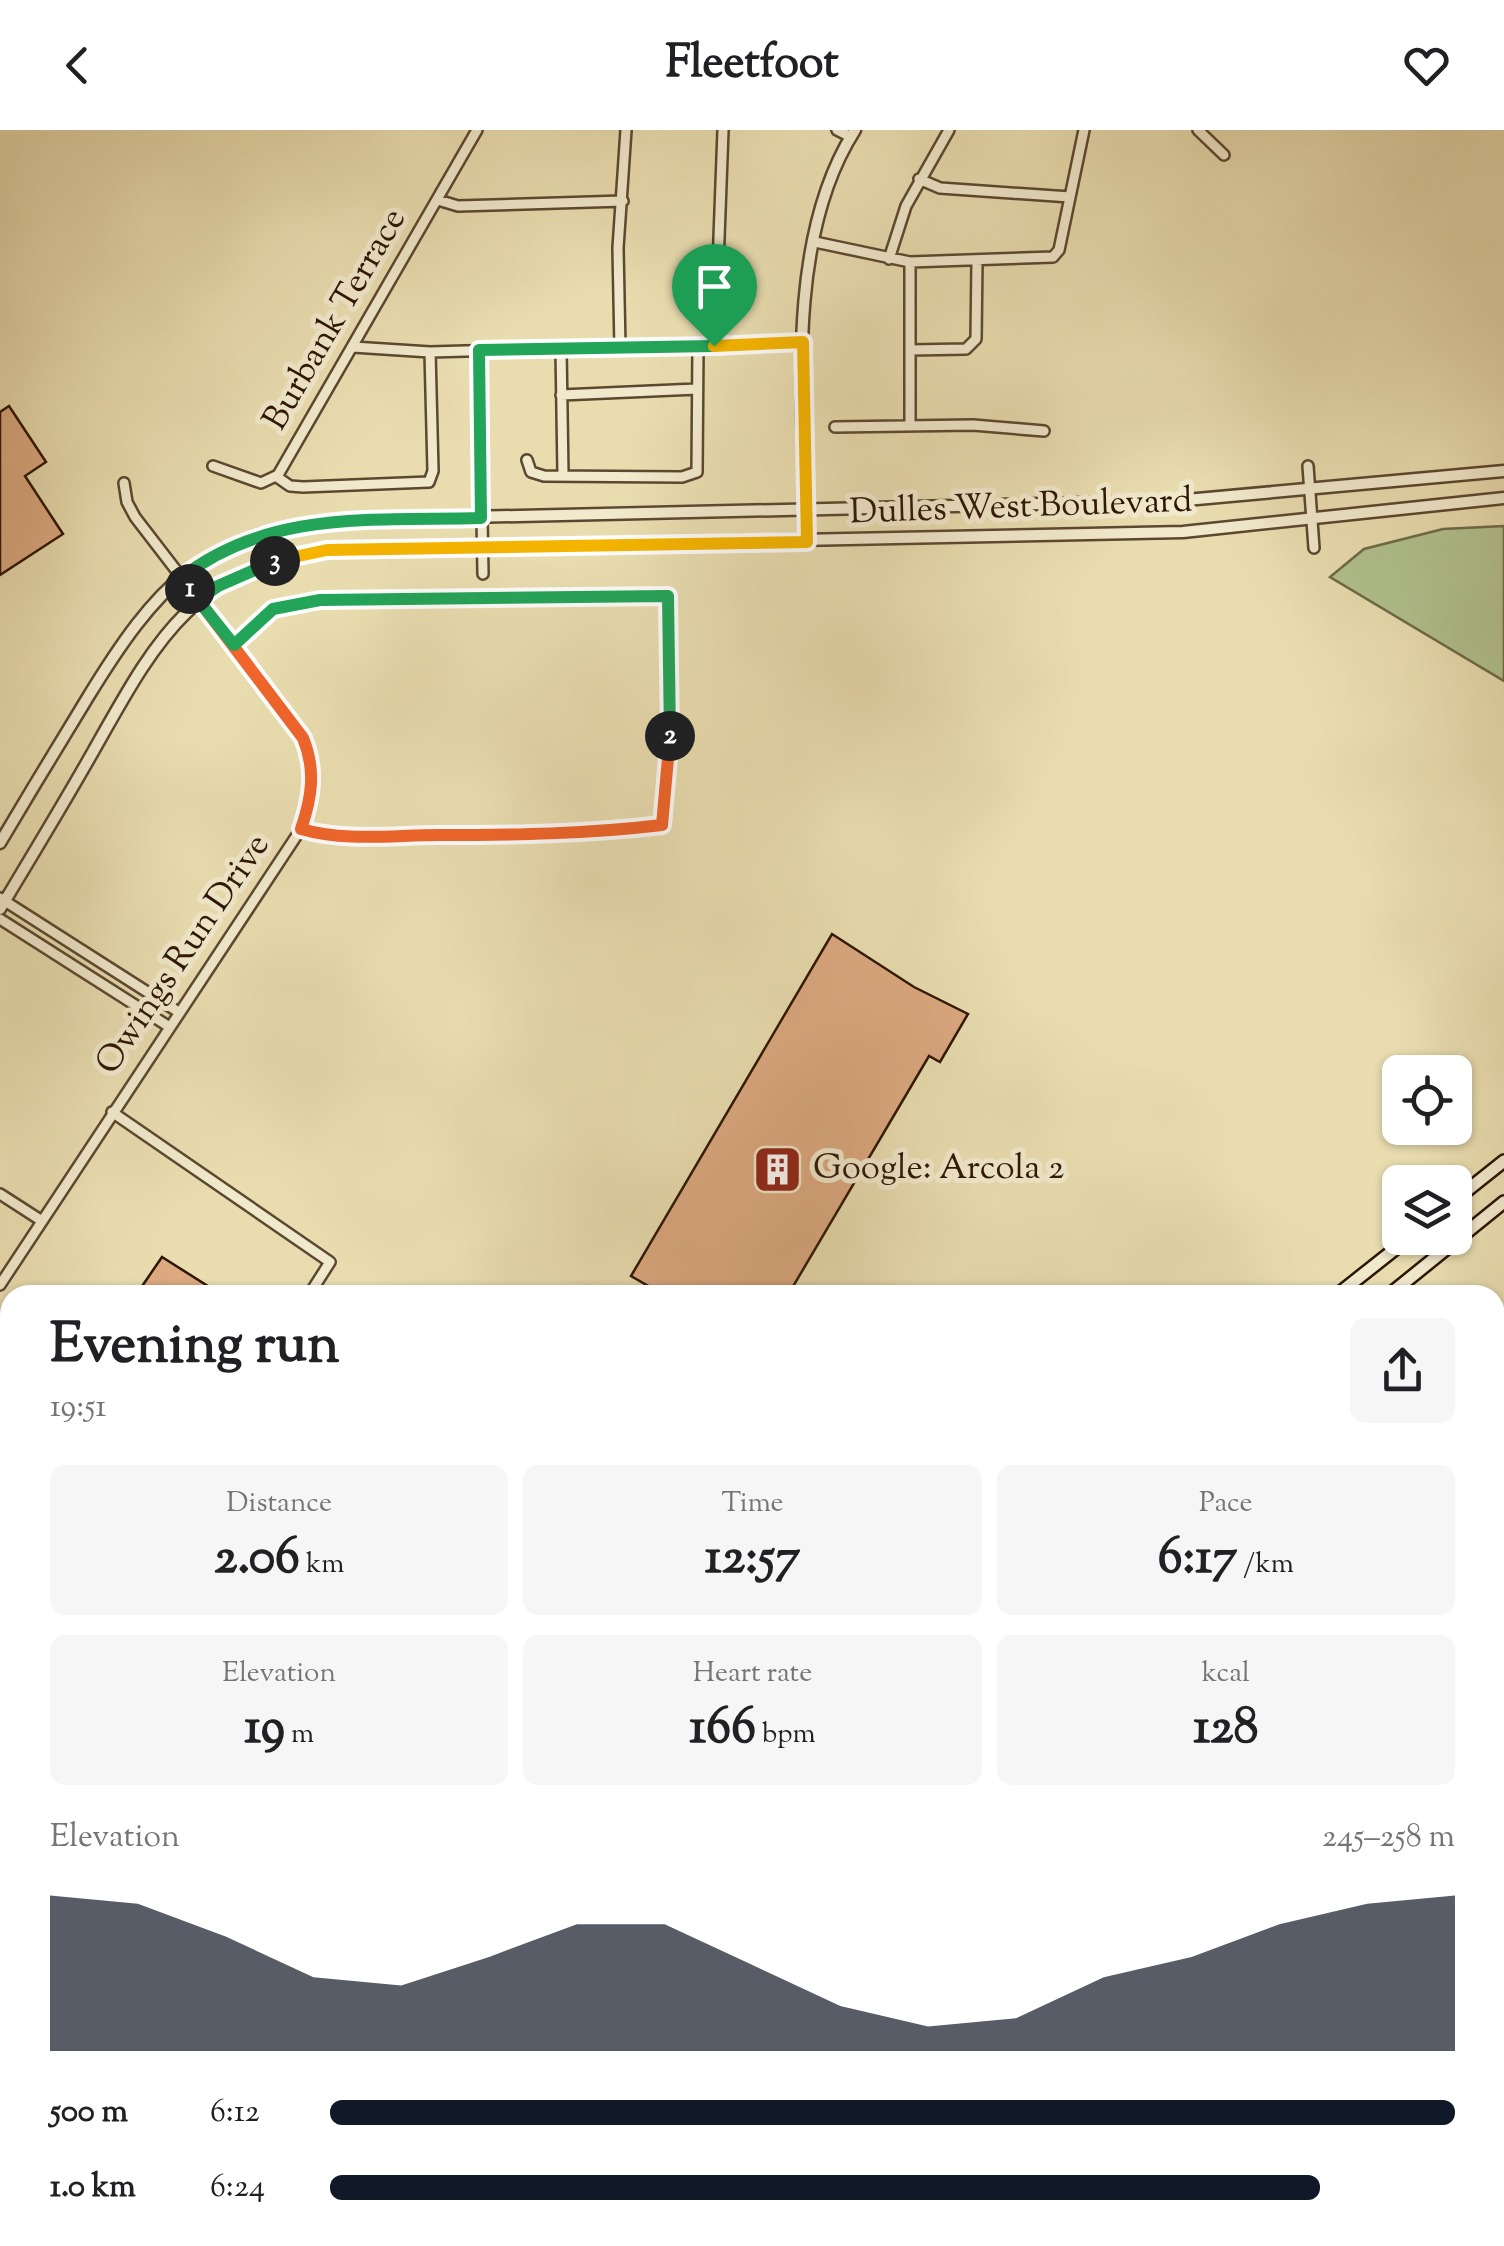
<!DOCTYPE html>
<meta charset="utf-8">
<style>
:root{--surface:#fff;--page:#f6f6f6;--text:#202124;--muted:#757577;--accent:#111827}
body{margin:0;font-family:"Sorts Mill Goudy",serif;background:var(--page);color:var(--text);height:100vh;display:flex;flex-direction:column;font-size:38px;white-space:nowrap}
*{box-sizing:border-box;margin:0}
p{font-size:32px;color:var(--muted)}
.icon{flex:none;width:55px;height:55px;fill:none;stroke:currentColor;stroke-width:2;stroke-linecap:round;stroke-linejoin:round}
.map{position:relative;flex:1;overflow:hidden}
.sheet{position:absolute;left:0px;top:1155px;width:1505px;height:962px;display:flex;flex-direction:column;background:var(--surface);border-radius:30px 30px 0 0;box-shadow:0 2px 8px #0004}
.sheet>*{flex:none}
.controls{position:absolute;left:1382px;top:925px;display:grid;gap:20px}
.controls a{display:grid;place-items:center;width:90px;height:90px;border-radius:15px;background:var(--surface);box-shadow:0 2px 8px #0004;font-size:50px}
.pin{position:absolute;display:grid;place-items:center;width:85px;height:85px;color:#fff;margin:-102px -42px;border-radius:50% 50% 50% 0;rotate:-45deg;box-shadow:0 0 10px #0007}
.pin .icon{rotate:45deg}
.km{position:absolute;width:50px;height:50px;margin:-25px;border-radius:50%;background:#222;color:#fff;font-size:28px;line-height:50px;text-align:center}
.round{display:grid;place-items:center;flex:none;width:105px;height:105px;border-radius:15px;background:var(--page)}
.overview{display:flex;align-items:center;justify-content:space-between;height:170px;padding:0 50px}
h1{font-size:55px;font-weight:700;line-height:75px}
.stats{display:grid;grid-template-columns:repeat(3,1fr);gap:15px;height:170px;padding:10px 50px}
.stats div{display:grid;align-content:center;border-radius:15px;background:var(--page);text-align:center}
.stats b{font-size:50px;font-weight:700}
.stats small{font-size:28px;font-weight:400}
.stats p{font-size:28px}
.chart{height:280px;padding:20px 50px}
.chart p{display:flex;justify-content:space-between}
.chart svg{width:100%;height:180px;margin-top:10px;fill:var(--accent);opacity:.7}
ul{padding:0 50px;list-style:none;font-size:32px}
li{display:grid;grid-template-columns:160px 120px 1fr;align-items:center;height:75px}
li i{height:25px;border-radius:12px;background:var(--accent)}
header{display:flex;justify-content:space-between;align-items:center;height:130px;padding:0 50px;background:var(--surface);font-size:45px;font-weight:700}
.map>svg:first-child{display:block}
.green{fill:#b1c28f;stroke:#6f6c4a;stroke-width:2.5}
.building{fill:#dca981;stroke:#2d1605;stroke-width:2.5}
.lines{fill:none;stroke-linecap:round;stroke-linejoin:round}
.minor-casing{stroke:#5c4830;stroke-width:14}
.tertiary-casing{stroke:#5c4830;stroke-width:15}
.secondary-casing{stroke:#2d1605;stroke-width:16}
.primary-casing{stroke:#2d1605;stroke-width:18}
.minor{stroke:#f1e9cc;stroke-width:9}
.tertiary{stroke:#f1e9cc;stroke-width:10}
.secondary{stroke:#f1e9cc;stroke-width:11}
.primary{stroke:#e4be78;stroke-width:12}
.split-1-casing{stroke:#fff;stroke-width:20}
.split-2-casing{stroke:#fff;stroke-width:20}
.split-3-casing{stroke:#fff;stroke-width:20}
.split-4-casing{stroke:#fff;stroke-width:20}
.split-1{stroke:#22a559;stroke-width:12}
.split-2{stroke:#f0652b;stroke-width:12}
.split-3{stroke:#22a559;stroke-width:12}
.split-4{stroke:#f5b400;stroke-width:12}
.labels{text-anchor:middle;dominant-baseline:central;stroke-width:10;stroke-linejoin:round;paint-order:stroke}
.street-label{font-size:35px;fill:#2d1605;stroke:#f1e9cc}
.poi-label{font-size:35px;fill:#2d1605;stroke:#f1e9cc;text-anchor:start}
</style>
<header><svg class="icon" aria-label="back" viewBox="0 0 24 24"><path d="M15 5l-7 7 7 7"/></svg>Fleetfoot<svg class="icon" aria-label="heart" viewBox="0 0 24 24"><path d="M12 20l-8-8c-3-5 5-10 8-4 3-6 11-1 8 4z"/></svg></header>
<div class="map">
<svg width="1504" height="2116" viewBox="0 0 1504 2116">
<rect width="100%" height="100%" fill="#e9ddb0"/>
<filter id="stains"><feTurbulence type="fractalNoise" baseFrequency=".002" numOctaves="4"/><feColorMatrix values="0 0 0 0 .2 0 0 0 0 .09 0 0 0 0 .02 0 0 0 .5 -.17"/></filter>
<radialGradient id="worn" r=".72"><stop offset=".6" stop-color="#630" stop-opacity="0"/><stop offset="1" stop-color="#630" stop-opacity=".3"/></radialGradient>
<path class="green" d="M1504,396V551L1330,447L1364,419L1443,399Z
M0,2018L10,2021V2108H82L85,2116H0Z"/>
<path class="building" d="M9,276L46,332L25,346L63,404L0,445V282Z
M832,804L914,857L968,884L940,932L929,926L788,1165H664L631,1146Z
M162,1127L222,1165H136Z
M1504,1833V1905L1495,1906V1834Z
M599,2108H743L753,2116H609Z"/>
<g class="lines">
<defs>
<path id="minor" d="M837,0L851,7
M1198,0L1224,25
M919,49L940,58L1070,67
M438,70L458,76L623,71
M815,112L910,132L1053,127L1059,120L1084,0
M889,129L906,76L949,0
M910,132V296
M715,216L723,0
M353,217L430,222L803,212
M620,218L618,118L626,0
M561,219L563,345
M910,220L966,219L976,209L977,131
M479,221L483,444
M561,265L697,259
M835,297L973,295L1044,301
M527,330L531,342L544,346L682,347L697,342L698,217
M213,336L261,353L278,345L477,0
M1308,336L1314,418
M277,347L290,356L303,357L429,352L433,341L430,222
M234,515L273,479L320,470L668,466L672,564L661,695C584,704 509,704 431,705C388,706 343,711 301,699
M0,768L177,881
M0,789L168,896
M112,982L330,1132L309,1165
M0,1064L42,1091
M0,1155L301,699C313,665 318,633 299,600L135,387L127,372L124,353
M0,1376L10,1382
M266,2116L286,2108"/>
<path id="tertiary" d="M807,411C803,284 783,112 855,0
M0,713C29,664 58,616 88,567C155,458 203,401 339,390L1175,371L1504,341
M0,779C30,729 61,678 90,627C152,518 189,437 327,420L1183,402L1504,368
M0,1615L10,1618
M1495,2092H1504
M1495,2105H1504
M965,2108L993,2116
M1275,2116L1342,2108
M1367,2116L1449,2108"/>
<path id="secondary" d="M1455,1070L1504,1031
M1337,1165L1409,1108
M1389,1165L1504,1072
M1075,2116L1077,2108
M1105,2116L1107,2108"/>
<path id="primary" d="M0,1832L10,1849
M0,1884L10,1901
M125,2108L129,2116
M152,2108L156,2116"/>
</defs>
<use href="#minor" class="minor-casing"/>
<use href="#tertiary" class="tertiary-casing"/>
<use href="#secondary" class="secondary-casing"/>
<use href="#primary" class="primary-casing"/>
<use href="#minor" class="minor"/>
<use href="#tertiary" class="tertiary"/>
<use href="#secondary" class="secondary"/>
<use href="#primary" class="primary"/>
</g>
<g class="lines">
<defs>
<path id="split-1" d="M190,459L181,448C269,379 376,391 481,388L479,220L714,216"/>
<path id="split-2" d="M190,459L303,608C316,640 312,667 301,699C346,712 393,705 439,705C514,705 587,704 662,695L670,606"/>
<path id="split-3" d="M275,431L218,456L198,470L234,515L273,479L320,470L668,466L670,606"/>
<path id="split-4" d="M275,431L327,420L807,412L803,212L714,216"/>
</defs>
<use href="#split-1" class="split-1-casing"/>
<use href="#split-2" class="split-2-casing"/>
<use href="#split-3" class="split-3-casing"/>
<use href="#split-4" class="split-4-casing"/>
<use href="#split-1" class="split-1"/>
<use href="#split-2" class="split-2"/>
<use href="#split-3" class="split-3"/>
<use href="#split-4" class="split-4"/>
</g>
<defs>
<symbol id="building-square" viewBox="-11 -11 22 22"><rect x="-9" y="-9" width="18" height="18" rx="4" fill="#8f2418" stroke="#f1e9cc"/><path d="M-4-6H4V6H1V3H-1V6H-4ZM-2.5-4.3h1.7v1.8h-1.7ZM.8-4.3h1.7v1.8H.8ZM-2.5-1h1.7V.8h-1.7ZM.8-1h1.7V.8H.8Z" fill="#fff"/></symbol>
</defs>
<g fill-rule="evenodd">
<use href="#building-square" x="750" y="1012" width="55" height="55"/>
</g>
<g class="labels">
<g class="street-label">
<text transform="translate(336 190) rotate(-60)">Burbank Terrace</text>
<text transform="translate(1021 378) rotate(-2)">Dulles West Boulevard</text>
<text transform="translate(184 825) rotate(-56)">Owings Run Drive</text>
</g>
<g class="poi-label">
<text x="813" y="1039">Google: Arcola 2</text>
</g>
</g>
<rect width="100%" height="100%" filter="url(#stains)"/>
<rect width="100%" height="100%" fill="url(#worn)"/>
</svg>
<div class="controls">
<a><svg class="icon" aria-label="locate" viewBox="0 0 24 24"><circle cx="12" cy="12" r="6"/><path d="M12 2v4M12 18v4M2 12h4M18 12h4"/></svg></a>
<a><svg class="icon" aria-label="layers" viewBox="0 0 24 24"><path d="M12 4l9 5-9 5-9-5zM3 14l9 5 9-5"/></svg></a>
</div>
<div class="pin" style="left:714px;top:216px;background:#1e9e55"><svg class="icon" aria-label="arrive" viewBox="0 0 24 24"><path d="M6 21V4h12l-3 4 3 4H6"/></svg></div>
<b class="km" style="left:190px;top:459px">1</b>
<b class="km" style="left:670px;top:606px">2</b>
<b class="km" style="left:275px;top:431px">3</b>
<section class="sheet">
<div class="overview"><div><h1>Evening run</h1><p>19:51</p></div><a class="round"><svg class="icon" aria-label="share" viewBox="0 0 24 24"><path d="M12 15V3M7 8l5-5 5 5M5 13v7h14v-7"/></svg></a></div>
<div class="stats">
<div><p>Distance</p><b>2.06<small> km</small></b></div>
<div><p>Time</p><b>12:57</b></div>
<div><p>Pace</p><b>6:17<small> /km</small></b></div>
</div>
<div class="stats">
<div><p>Elevation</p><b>19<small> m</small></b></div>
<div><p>Heart rate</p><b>166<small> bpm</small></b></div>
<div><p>kcal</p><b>128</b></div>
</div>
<div class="chart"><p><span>Elevation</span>245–258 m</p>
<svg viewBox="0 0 160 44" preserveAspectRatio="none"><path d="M0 44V6L10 8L20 16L30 26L40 28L50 21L60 13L70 13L80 23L90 33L100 38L110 36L120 26L130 21L140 13L150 8L160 6V44z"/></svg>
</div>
<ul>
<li><b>500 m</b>6:12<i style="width:100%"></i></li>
<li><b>1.0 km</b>6:24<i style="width:88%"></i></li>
</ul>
</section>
</div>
